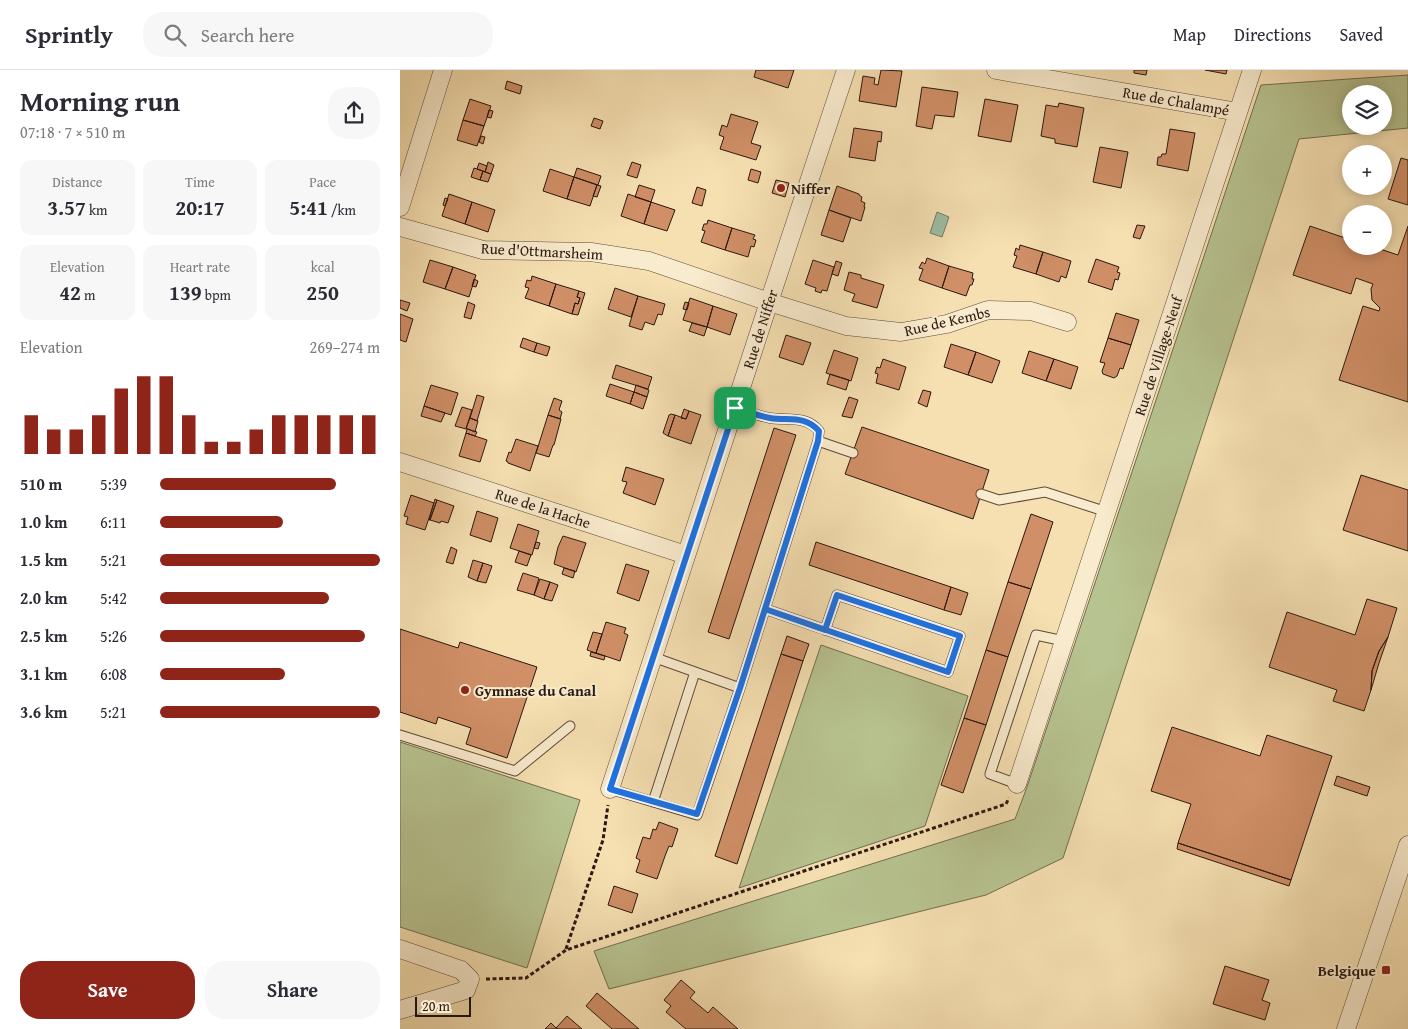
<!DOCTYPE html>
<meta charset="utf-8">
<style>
:root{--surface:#fff;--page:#f7f7f7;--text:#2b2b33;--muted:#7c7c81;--line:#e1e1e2;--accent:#8f2418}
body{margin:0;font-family:"Gentium Book Plus",serif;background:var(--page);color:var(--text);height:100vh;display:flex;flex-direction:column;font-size:19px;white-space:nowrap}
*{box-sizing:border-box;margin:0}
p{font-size:16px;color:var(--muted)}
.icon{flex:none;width:28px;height:28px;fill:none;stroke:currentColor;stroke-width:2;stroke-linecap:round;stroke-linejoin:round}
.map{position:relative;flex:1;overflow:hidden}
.sheet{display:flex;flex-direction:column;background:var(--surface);width:400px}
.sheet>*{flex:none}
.controls{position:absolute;left:942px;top:15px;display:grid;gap:10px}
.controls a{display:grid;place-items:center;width:50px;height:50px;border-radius:50%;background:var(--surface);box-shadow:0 2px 12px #0003;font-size:25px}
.scale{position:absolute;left:15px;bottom:12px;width:56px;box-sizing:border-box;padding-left:5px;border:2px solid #2a1811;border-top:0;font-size:14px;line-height:18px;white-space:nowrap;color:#2a1811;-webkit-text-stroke:4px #f9ebcd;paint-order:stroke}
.pin{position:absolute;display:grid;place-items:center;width:42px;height:42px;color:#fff;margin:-21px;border-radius:10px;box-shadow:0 2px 8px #0006}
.round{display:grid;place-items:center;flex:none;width:52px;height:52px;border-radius:20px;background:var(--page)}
.summary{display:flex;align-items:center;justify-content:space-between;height:85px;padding:0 20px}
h1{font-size:28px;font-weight:800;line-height:38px}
.metrics{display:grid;grid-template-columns:repeat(3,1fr);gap:8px;height:85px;padding:5px 20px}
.metrics div{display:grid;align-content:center;border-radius:12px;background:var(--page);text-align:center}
.metrics b{font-size:21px;font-weight:800}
.metrics small{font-size:14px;font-weight:400}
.metrics p{font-size:14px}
.chart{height:140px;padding:10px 20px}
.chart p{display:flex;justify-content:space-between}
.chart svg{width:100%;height:90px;margin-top:5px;stroke:var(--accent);stroke-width:6}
.cta{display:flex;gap:10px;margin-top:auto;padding:10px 20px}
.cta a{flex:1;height:58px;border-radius:20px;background:var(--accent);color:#fff;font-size:20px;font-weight:800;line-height:58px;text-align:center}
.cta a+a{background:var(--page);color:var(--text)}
ul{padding:0 20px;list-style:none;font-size:16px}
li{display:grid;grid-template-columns:80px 60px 1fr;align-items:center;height:38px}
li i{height:12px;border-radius:6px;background:var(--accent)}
header{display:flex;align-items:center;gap:30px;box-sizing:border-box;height:70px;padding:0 25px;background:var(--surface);border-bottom:1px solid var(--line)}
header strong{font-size:24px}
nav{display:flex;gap:28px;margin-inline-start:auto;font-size:18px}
.search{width:350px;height:45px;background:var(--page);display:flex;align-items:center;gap:12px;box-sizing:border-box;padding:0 18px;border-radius:20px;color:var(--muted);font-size:19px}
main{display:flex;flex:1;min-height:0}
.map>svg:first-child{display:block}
.green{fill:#b7c390;stroke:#706e50;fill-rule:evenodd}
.water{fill:#9ebea6;stroke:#707c6a}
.building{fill:#d08f67;stroke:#2a1811}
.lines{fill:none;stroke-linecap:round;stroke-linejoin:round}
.service-casing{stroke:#5d4a39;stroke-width:11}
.minor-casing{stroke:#5d4a39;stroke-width:19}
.path{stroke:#2a1811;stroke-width:3;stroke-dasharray:4 2.5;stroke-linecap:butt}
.service{stroke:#f9ebcd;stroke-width:9}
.minor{stroke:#f9ebcd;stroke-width:18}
.route-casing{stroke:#fff;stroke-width:10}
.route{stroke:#1a73e8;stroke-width:6}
.poi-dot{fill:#8f2418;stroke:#f9ebcd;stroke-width:2}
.labels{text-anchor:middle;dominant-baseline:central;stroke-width:4;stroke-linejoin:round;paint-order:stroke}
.street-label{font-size:15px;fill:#2a1811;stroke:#f9ebcd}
.poi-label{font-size:15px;font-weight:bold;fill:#2a1811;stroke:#f9ebcd;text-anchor:start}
</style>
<header>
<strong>Sprintly</strong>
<div class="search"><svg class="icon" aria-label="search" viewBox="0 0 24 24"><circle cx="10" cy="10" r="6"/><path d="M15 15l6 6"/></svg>Search here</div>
<nav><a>Map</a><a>Directions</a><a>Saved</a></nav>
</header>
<main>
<section class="sheet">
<div class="summary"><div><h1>Morning run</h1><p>07:18 · 7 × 510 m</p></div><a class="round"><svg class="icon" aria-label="share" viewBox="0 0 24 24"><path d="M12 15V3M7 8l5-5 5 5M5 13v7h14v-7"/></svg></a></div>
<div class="metrics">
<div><p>Distance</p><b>3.57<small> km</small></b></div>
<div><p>Time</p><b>20:17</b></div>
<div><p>Pace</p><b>5:41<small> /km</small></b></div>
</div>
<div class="metrics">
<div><p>Elevation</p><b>42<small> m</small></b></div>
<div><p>Heart rate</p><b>139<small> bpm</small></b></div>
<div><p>kcal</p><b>250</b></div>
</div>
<div class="chart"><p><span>Elevation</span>269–274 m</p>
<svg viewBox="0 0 160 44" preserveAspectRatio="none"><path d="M5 44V25M15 44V32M25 44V32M35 44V25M45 44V12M55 44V6M65 44V6M75 44V25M85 44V38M95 44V38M105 44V32M115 44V25M125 44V25M135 44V25M145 44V25M155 44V25"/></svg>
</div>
<ul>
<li><b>510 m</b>5:39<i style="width:80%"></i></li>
<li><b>1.0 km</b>6:11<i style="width:56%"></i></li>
<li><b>1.5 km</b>5:21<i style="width:100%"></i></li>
<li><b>2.0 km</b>5:42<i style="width:77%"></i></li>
<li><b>2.5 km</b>5:26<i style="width:93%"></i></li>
<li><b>3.1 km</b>6:08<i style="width:57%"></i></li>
<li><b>3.6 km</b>5:21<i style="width:100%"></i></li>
</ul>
<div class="cta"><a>Save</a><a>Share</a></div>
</section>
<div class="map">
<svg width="1008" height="959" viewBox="0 0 1008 959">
<rect width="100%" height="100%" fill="#f6e0b2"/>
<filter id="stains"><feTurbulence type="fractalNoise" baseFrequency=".004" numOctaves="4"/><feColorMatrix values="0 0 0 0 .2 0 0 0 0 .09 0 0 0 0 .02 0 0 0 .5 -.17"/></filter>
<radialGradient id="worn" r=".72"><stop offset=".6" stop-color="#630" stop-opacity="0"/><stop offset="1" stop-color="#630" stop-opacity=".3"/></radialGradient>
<path class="green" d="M1008,5V58L899,69L663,788L586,825L209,919L194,881L615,749L627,717L861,15ZM951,24H984V56H951Z
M421,575L568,626L525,756L339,818Z
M0,672L180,730L127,898L0,857Z"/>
<path class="water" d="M537,142L549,147L542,167L530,163Z"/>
<path class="building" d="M356,0H394L388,18L354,7Z
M481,0L502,1L496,37L459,31L463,6L475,8L474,14L478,15Z
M734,0H747L746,5L734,3Z
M805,0H827L826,4Z
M107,11L122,16L120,24L105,19Z
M522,17L558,22L554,47L535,45L532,59L516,56Z
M70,29L91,36L84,56L63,50Z
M585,29L618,35L611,72L578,66Z
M659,33L684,38L677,77L655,73V69L641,66L646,35L658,37Z
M89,40L93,41L91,48L87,47Z
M331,44L358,52L351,73L361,76L356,90L320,79L324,67L319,65L322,55L327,57Z
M194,48L203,51L200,59L191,56Z
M63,50L84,56L77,76L57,70Z
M454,58L482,62L481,72L478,71L475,91L449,87Z
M770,59L795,63L788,101L757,95L758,87H761L762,84H766Z
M81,66L85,67L83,74L79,72Z
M700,77L728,82L721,118L693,112Z
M1001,88L1008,90V135L988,129Z
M88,92L94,95L91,104L85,102Z
M232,92L241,95L237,108L227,105Z
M79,93L87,96L85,102L77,99Z
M74,98L83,101L80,110L71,107Z
M177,98L201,106L198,115L174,107Z
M150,99L174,107L167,129L143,121Z
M351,99L361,102L358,113L348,110Z
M83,101L91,104L88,112L80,110Z
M174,107L197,115L190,136L167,129Z
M376,110L389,113L385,127L372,123Z
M197,115L201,116L197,127L193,126Z
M239,115L255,120L251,132L235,127Z
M437,116L459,124V125L462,127L461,131L465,133L464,137H465L461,151L429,140Z
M297,117L306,120L302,136L292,133Z
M49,124L72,132L65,154L42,146Z
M228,124L251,132L244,154L221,146Z
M45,128L48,129L45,136L43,135Z
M72,132L95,140L88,162L65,154Z
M251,132L275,140L267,161L244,154Z
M429,140L451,148L443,172L421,165Z
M308,150L332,158L325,180L301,172L305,161L302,160L304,154H307Z
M737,155L745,156L740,169L733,167Z
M910,156L951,170V176H971L998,185L1008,156V332L939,310L963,236L979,241L980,238L972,230L971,219L973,214L956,208L951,224L893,205Z
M332,158L355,165L353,169L356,170L354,177L351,176L348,187L325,180Z
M620,175L643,182L636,204L613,197L617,186L614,185L616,178L619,180Z
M643,182L671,191L666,208L661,206L659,212L636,204Z
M527,188L549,196L542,218L519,210L523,199L519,198L522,192L525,194Z
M696,189L719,197L717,202L720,203L718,210L715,209L712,220L688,212Z
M30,190L53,197L45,219L23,212Z
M413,190L434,197L427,221L422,220L421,223L415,221L416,218L405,214Z
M436,191L442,193L438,206L432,204Z
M549,196L573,203L572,209H574L572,215H570L566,226L542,218Z
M53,197L76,205L69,227L45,219Z
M449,202L461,205V208L484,215L477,238L452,231L455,224L444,220Z
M132,206L156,214L149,236L125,228L129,218L125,217L127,210L131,211Z
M74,209L78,211L76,217L72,216Z
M156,214L179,221L177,227L180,228L178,234L175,233L172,244L149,236Z
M215,218L238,226L231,247L208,239Z
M179,221L185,223L178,245L172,244L175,233L178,234L180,228L177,227Z
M238,226L265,234L262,245L258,244L254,255L245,252L242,260L229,256Z
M290,228L313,236L307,257L283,250Z
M0,230L10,233L7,241L0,238Z
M68,232L75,235L71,249L64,247Z
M285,232L289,233L287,240L283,239Z
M313,236L337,244L330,265L307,257Z
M716,243L739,250L731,275L708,268Z
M0,244L13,249L6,272L0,270Z
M292,253L307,257L304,266L289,261Z
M386,265L411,273L403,295L379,287Z
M123,268L137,273L134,282L120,277Z
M708,268L731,275L723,299L720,298L717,306L714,308L703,304L702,301L705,293L700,292Z
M137,273L150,277L147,286L134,282Z
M551,274L576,282L568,305L544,297Z
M434,280L458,288L451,311L426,303Z
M629,281L654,289L646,311L622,303Z
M576,282L600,291L592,313L568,305Z
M483,289L506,297L499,320L476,313L478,304L475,303L477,297L480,298Z
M654,289L678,297L671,319L646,311Z
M216,295L252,307L248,319L212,308Z
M430,304L449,310L446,320L427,314Z
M210,314L234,322L230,334L206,326Z
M31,315L58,323L51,345L24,336Z
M236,315L249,320L247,327L234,322Z
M523,320L531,322L527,337L518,333Z
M234,322L247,327L243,339L230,334Z
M77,325L84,327L77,351L70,348Z
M449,327L458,330L452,348L442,346Z
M154,328L162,331L159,340L162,342L160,349L148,345Z
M24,336L45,343L41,352L21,346Z
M62,337L72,340L66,359L55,356Z
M284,339L289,341L286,349L281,348Z
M289,341L301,345L291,374L268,366L275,345L286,349Z
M271,344L275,345L268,366L263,363L269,345Z
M148,345L161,349L154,375H153L149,387L136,383Z
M70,348L78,351L75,362L66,358Z
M462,357L589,400L573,449L445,404Z
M374,358L396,365L329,569L308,562Z
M67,359L77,362L75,366L66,363Z
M66,363L87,370L80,392L59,386Z
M116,369L138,376L130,401L108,393V392L106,391L109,382L111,383Z
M226,397L264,409L255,435L223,423L227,412L222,411Z
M961,405L1008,420V481L943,460Z
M11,425L34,433L25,460L6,454L8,447L4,446Z
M35,429L37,430L30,450H29Z
M37,430L54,436L48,453L41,451L40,453L30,450Z
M77,441L98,448L91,472L70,465Z
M631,444L653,452L631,519L608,512Z
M118,454L139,461L132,485L110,478Z
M163,466L186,473L176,502L154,494L158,477Z
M136,472L140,473L138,479L134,478Z
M416,472L551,517L544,540L409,495Z
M51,477L57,480L53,494L46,492Z
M119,481L131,485L127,496L115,492Z
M73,490L83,493L77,511L68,507Z
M83,493L92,496L86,513L77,511Z
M226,494L249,501L239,531L217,523Z
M164,498L175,501L173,508L162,504Z
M123,503L139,508L134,525L117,520Z
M140,509L150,512L144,529L134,525Z
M150,512L158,515L152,531L144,529Z
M608,512L631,519L608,587L586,580Z
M551,517L568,523L561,545L544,540Z
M967,529L997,538L988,567L979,581L972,601L971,620L964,641L933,631L937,620L869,597L887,542L955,565Z
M206,552L226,558L224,563L228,565L220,591L196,583Z
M0,559L58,578L60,572L137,597L107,688L66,674L71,658L38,647L36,654L0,642Z
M193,562L202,564L196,583L187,580Z
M387,566L409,574L403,591L381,584Z
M988,567L979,593L971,620L972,601L979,581Z
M586,580L608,587L586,655L564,648Z
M191,582L205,586L204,590L190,586Z
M381,584L403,591L337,794L315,786Z
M564,648L586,655L563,723L541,715Z
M772,657L860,686L867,665L932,686L891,810L778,773L791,734L751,721Z
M937,706L970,717L967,726L934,715Z
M259,752L278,759L272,777L269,776L265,786L257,809L236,802L240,790L236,788L243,767L250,769L253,759L256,760Z
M778,773L891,810L889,816L777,779Z
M214,816L238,824L232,843L208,835Z
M825,896L869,910L862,930L870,933L865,950L813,934Z
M281,910L295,922L290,928L308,943L313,937L338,959H286L266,942L271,936L264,930Z
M197,923L239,959H212L186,936Z
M167,946L182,959H158L156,958Z
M151,953L156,958L158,959H145Z"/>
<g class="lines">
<defs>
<path id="service" d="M335,338C347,341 358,346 370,348C388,351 406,345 419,361L418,371L340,618
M418,371L453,383
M581,424L599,430L645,422L707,442
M365,539L548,602L560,566L437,525L425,560
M0,665L115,701L170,656
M617,714L590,704L636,565L664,571
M210,719L297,745L340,618L253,587
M253,732L295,602"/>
<path id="minor" d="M596,0L838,42
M0,137L43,0
M0,157L83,180L191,182L249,191L369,232L446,256L501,262L547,254L588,240L631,241L667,252
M0,392L286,485
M617,714L852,0
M210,719L369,232L446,0
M0,879L61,900L70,909L66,920L0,940
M946,959L1008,775"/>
</defs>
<use href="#service" class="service-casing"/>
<use href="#minor" class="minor-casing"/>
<path class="path" d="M166,879L203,770L208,735
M86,909L126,908L166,880L606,734L609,728"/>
<use href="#service" class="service"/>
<use href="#minor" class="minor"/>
</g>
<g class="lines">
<defs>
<path id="route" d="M335,338L210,719L297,744L340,618L365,539L548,602L560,566L437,525L425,560L365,539L418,371L419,361C405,345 389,351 370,348C358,346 347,341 335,338"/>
</defs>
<use href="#route" class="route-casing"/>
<use href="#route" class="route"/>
</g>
<g class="poi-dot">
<circle cx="381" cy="118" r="5"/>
<circle cx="65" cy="620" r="5"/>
<rect x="981" y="895" width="10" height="10" rx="2.5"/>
</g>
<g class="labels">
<g class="street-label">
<text transform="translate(776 31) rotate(10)">Rue de Chalampé</text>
<text transform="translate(142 181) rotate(3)">Rue d'Ottmarsheim</text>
<text transform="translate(547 251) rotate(-13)">Rue de Kembs</text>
<text transform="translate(360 259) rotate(-72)">Rue de Niffer</text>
<text transform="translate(758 286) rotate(-72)">Rue de Village-Neuf</text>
<text transform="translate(143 438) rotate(18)">Rue de la Hache</text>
</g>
<g class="poi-label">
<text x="391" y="118">Niffer</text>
<text x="75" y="620">Gymnase du Canal</text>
<text x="976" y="900" text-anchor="end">Belgique</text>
</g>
</g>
<rect width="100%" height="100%" filter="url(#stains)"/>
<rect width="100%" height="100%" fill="url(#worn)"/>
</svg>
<div class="controls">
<a><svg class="icon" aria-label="layers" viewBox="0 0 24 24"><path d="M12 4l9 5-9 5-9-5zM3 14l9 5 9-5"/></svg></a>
<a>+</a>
<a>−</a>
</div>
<div class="scale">20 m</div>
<div class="pin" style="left:335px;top:338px;background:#1e9e55"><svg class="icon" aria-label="arrive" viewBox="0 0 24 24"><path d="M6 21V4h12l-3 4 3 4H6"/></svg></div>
</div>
</main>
